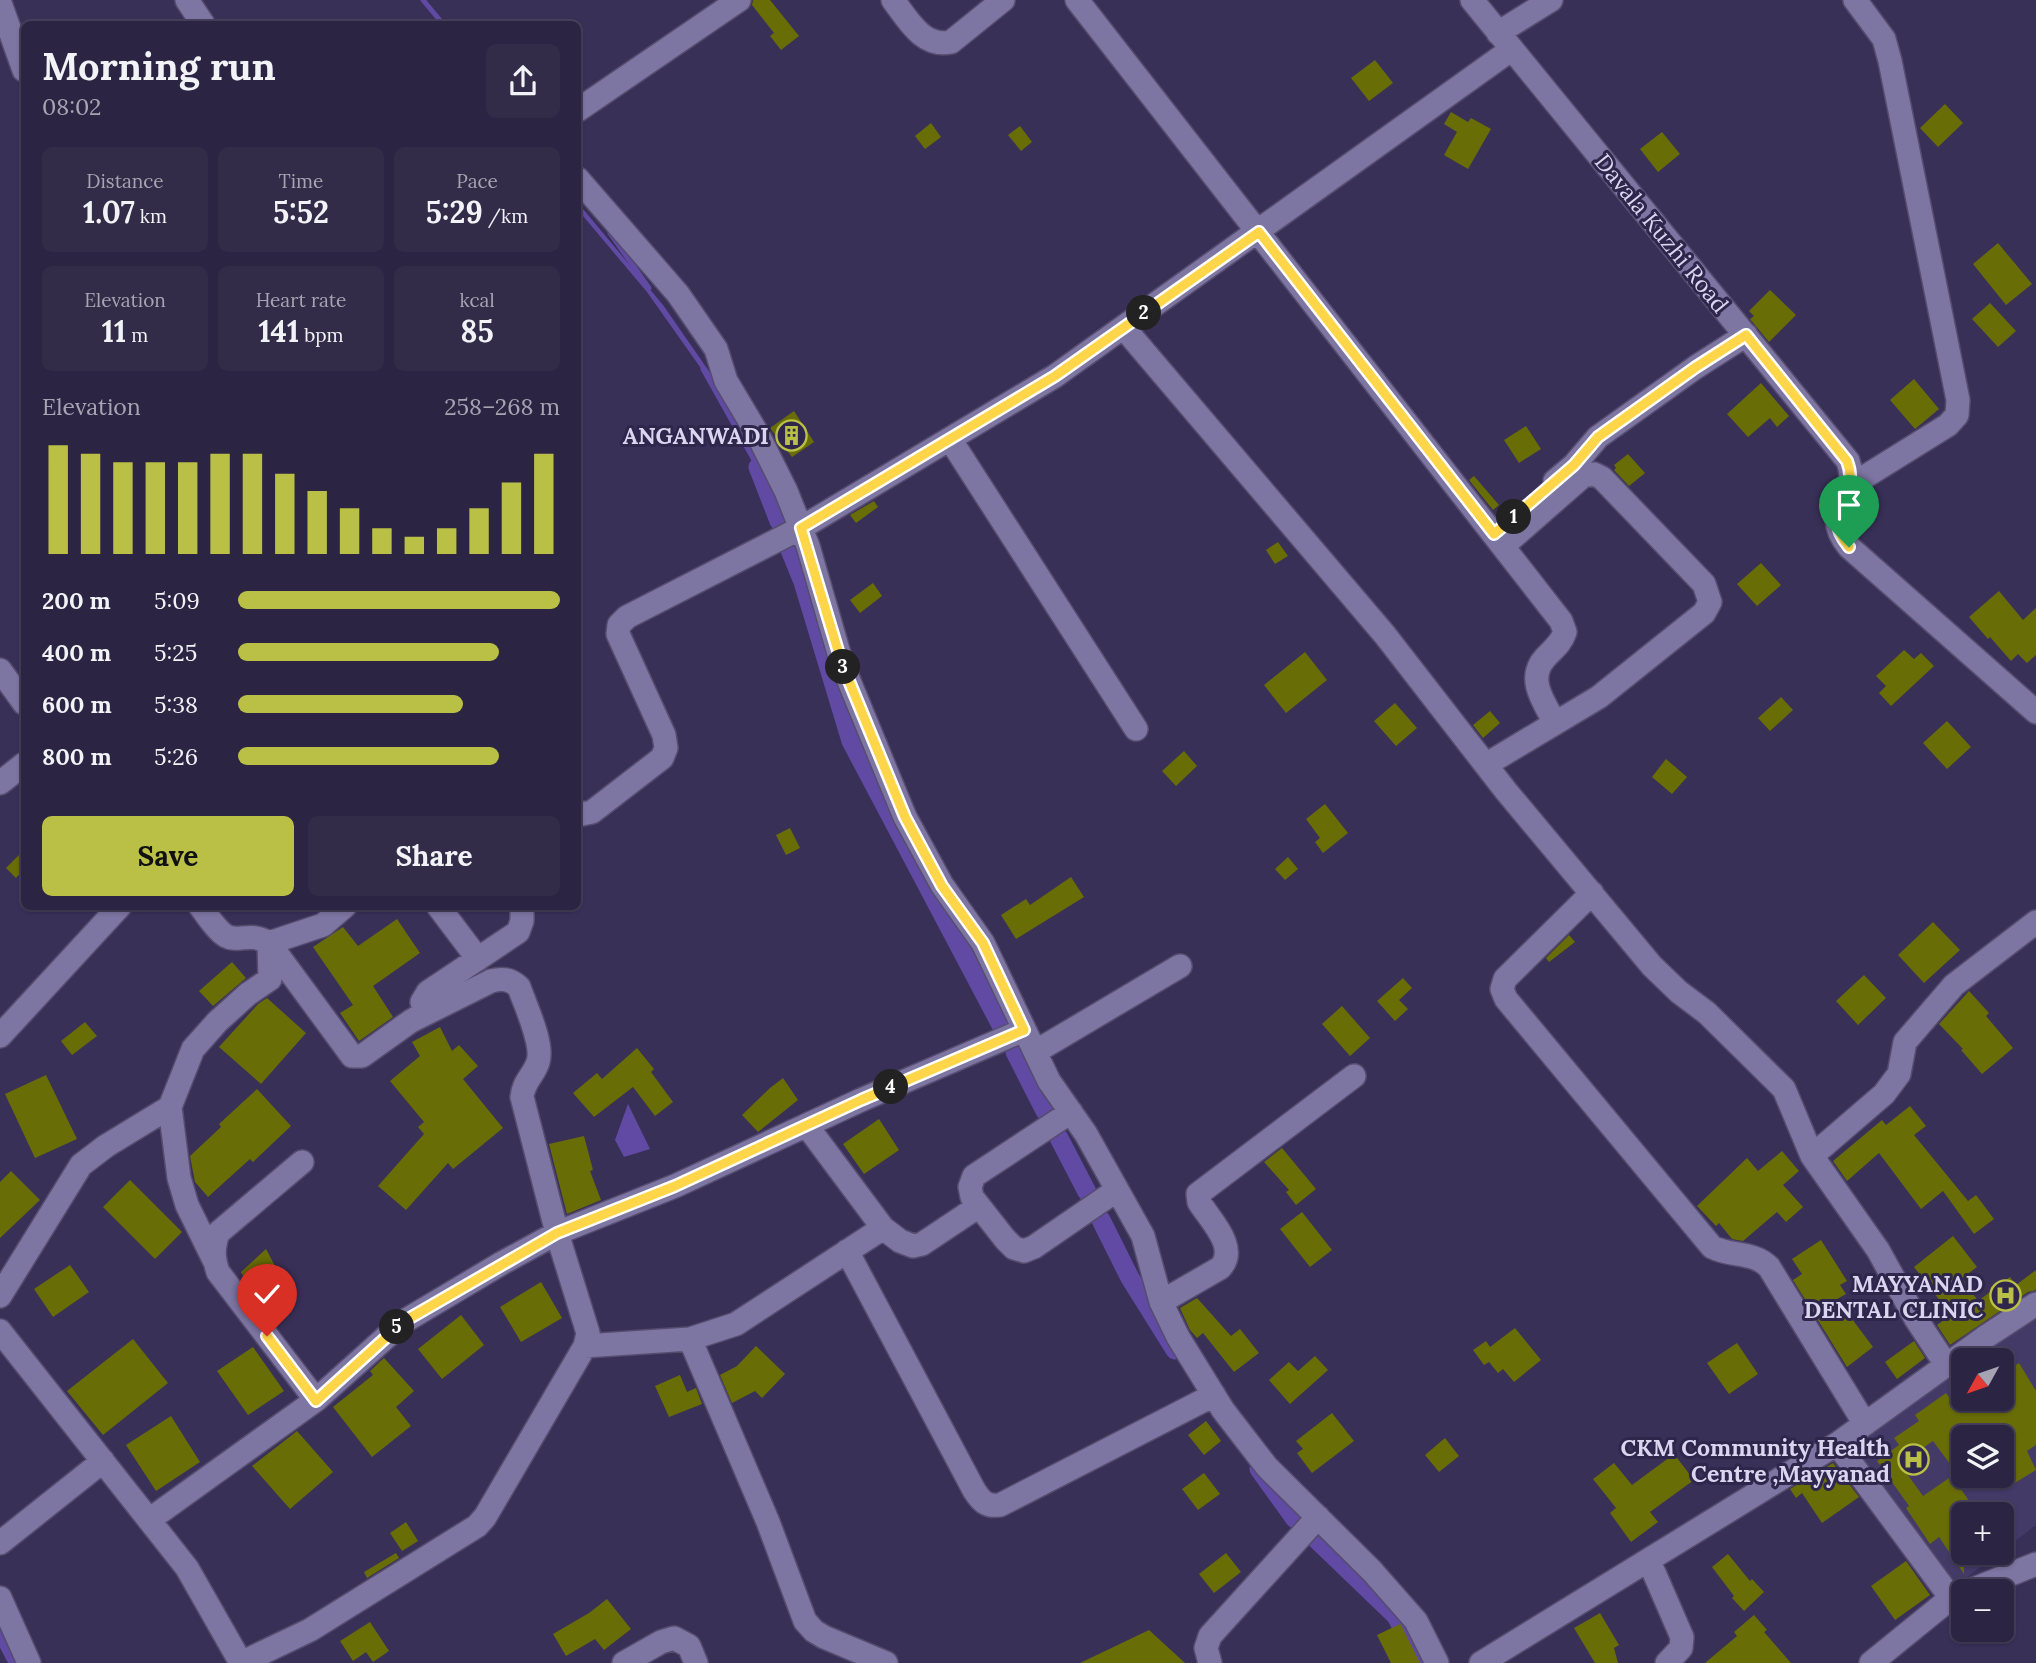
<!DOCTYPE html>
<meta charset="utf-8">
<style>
:root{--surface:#2b2442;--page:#332c49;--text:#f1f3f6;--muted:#a6a4b2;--line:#47415b;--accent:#bac046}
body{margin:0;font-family:Lora,serif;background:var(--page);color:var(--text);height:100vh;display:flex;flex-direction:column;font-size:26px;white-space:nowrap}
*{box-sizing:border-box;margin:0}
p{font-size:23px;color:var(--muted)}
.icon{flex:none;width:38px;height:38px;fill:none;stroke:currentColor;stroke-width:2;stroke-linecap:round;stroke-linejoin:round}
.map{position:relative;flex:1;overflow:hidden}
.details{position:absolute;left:21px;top:21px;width:560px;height:889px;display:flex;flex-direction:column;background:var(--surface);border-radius:10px;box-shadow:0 2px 5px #0004,0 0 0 2px var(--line)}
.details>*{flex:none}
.needle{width:46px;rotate:230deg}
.tools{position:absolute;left:1951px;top:1348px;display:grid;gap:14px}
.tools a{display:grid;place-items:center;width:63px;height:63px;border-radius:10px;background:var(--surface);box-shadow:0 2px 5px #0004,0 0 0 2px var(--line);font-size:35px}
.pin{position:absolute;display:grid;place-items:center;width:60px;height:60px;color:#fff;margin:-72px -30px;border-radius:50% 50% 50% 0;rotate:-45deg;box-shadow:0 0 7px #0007}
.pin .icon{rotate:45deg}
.km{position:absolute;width:35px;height:35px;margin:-18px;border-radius:50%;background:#222;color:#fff;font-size:19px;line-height:35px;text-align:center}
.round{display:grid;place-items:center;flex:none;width:74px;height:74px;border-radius:10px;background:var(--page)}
.summary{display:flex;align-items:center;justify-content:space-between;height:119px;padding:0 21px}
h1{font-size:38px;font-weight:800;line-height:52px}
.figures{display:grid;grid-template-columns:repeat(3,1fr);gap:10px;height:119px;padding:7px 21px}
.figures div{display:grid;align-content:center;border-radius:10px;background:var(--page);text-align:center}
.figures b{font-size:30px;font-weight:800}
.figures small{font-size:19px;font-weight:400}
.figures p{font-size:19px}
.chart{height:196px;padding:14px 21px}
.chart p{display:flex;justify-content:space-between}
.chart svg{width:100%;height:126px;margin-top:7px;stroke:var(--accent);stroke-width:6}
.action{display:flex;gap:14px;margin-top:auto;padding:14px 21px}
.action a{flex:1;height:80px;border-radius:10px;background:var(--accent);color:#111;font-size:28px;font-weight:800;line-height:80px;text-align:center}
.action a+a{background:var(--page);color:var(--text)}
ul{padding:0 21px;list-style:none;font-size:23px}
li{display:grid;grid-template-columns:112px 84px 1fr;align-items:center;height:52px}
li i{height:18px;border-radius:9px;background:var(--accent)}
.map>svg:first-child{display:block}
.built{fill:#443a68;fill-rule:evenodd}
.water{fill:#614aa4}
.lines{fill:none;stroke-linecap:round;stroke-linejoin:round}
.stream{stroke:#614aa4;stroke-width:5}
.canal{stroke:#614aa4;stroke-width:19}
.building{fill:#696d05}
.minor-casing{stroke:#554c6e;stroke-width:26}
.minor{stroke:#7d75a2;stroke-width:23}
.route-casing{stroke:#fff;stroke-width:14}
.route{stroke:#ffd54a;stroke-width:9}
.labels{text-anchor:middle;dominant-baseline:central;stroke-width:6;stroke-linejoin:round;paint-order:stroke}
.street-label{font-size:23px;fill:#dad6ef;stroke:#2f264c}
.poi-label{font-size:23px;font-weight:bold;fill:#dad6ef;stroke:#2f264c;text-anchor:end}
</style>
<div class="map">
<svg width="2036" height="1663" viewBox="0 0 2036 1663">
<rect width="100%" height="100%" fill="#393058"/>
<path class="built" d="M2036,1315V1525L2002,1551V1514H1964V1552H2000L1957,1585L1850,1445L1963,1366L1964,1398H2002V1360H1973ZM1964,1437H2002V1475H1964Z"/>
<path class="water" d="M578,203L663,305L731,403L741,425L647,292L578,210Z
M628,1104L650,1149L624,1157L615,1140Z"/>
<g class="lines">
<path class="stream" d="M423,0L443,24
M610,233L649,288
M703,369L758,467"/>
<path class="canal" d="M758,467L779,521
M790,550L803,582L851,741L1001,1025
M1015,1052L1045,1111
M1059,1138L1087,1192
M1101,1220L1130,1278L1175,1350
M1259,1469L1295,1519
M1317,1540L1396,1616L1421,1663
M0,1627L15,1656"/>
</g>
<path class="building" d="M753,0H770L799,36L781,50L770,36L774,33L752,5Z
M1375,60L1393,83L1369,101L1351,78Z
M1945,104L1963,123L1938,147L1920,128Z
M1451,112L1468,122L1471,118L1491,129L1468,169L1444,155L1457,132L1444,124Z
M931,123L941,137L925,149L915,136Z
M1020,126L1032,142L1021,151L1008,135Z
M1662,132L1680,154L1658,172L1640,149Z
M1998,243L2032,284L2006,305L1973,264Z
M1770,290L1796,315L1769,342L1750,319L1754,316L1749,311Z
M1990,303L2016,331L1998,347L1972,319Z
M1914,379L1939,409L1915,429L1890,400Z
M1761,383L1789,416L1777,427L1770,418L1748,437L1727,414Z
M794,411L814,442L792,457L770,428Z
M1526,426L1541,449L1519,463L1504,440Z
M1628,454L1645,473L1629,486L1614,470L1616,468L1614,465Z
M1474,476L1499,505L1493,510L1469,480Z
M874,501L878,507L856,523L850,515Z
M1278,542L1288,556L1275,564L1266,550Z
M1761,563L1781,585L1757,606L1737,584Z
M873,583L882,596L860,613L850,600Z
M1999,591L2023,620L2036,608V655L2027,663L2018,654L2011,661L1990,637L1988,639L1969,617Z
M1904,650L1914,659L1921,653L1934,666L1891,706L1879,693L1886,686L1876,676Z
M1305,652L1327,680L1286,713L1264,685Z
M1781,697L1793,710L1770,731L1758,718Z
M1395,703L1417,728L1396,746L1374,721Z
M1490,711L1500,723L1483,738L1473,725Z
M1947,721L1971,747L1947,769L1923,743Z
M1184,751L1197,766L1176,786L1162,771Z
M1666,759L1687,777L1672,794L1652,777Z
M1325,804L1348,833L1323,853L1315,842L1320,838L1306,819Z
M790,828L800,848L786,855L776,835Z
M24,850V869L16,878L6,868Z
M1288,857L1298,869L1285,880L1275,869Z
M1071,877L1084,897L1016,939L1001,915L1026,899L1030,905Z
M397,919L420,953L373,986L393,1017L359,1041L340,1013L353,1005L313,947L343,927L358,946Z
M1933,922L1960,950L1924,983L1898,955Z
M1569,935L1575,942L1549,962L1546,958Z
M232,962L246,978L213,1006L199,991Z
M1864,975L1886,998L1858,1025L1836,1001Z
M1403,978L1412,988L1399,1000L1408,1009L1395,1021L1377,1001Z
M1969,991L1989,1013L1986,1016L2013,1048L1982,1074L1961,1050L1963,1049L1939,1024Z
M267,998L306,1033L261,1084L219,1047L258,1004Z
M1342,1006L1370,1038L1350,1056L1322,1024Z
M85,1022L97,1036L72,1055L61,1041Z
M440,1027L452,1051L459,1045L478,1066L463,1079L503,1128L453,1169L448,1163L406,1210L378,1186L424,1134L418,1127L424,1122L390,1081L420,1056L412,1042Z
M637,1048L654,1069L651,1072L673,1102L655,1116L633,1087L594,1117L573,1093L597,1073L602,1079Z
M46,1075L77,1139L35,1158L5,1094Z
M783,1078L798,1100L758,1132L742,1115L770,1088Z
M257,1089L291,1126L253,1162L250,1159L208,1197L195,1182L190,1156L221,1127L219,1124Z
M1910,1106L1926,1126L1914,1135L1968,1201L1976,1195L1994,1219L1974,1234L1943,1191L1921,1209L1879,1153L1847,1181L1833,1161L1882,1120L1886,1125Z
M879,1119L899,1150L864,1174L843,1144Z
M584,1136L593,1170L590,1171L601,1200L567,1214L549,1144Z
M1282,1148L1316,1189L1296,1205L1286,1192L1289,1190L1264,1162Z
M1782,1151L1799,1171L1783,1185L1803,1207L1786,1222L1777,1212L1743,1241L1737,1240L1732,1239L1719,1223L1716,1226L1697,1206L1747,1158L1758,1171Z
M11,1171L40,1200L0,1238V1182Z
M130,1180L182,1232L155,1259L103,1207Z
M1302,1212L1332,1250L1310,1267L1280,1229Z
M1953,1236L1977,1267L1962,1278L1978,1301L2010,1277L2016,1285L2036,1270V1290L2028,1292L1950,1345L1937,1325L1951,1315L1914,1267Z
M1821,1240L1847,1281L1840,1285L1846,1294L1837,1299L1873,1347L1847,1367L1793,1280L1802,1274L1792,1259Z
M266,1249L281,1277L253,1295L241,1272Z
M70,1265L89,1292L53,1317L34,1289Z
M541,1282L562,1318L521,1342L500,1307Z
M1197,1298L1231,1336L1240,1329L1259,1353L1234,1372L1203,1333L1197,1338L1190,1330L1180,1308Z
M461,1315L484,1345L442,1379L418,1349Z
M1515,1328L1541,1360L1514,1382L1503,1369L1498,1373L1489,1362L1484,1365L1473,1350L1486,1341L1490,1347Z
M133,1339L168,1383L103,1435L67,1391Z
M1914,1341L1925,1358L1897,1379L1885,1362Z
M1737,1343L1758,1374L1729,1394L1707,1363Z
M756,1346L785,1374L762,1398L755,1391L732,1403L720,1375L737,1366Z
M253,1347L284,1391L248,1415L217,1371Z
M1315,1356L1328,1370L1290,1404L1269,1380L1289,1362L1298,1371Z
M384,1358L414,1391L396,1407L411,1426L372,1457L333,1407L373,1375L370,1371Z
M2019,1363L2036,1391V1445L2027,1451L2036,1470L2013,1484L2002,1466V1437H1987L1981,1429L1970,1437H1964V1483L1933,1441L1900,1464L1923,1496L1952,1476L1978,1514H1964V1552H1985L1964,1566V1574L1939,1537L1930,1544L1906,1508L1909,1506L1877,1461L1899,1445L1894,1438L1919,1421L1915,1415L1946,1393L1954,1404L1963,1398H2002V1374Z
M680,1375L687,1392L696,1388L702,1404L669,1417L655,1386Z
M1332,1413L1354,1441L1312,1473L1297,1453L1303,1449L1296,1441Z
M171,1416L200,1462L156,1491L126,1445Z
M1206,1421L1221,1441L1204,1455L1188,1435Z
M297,1431L333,1472L290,1509L252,1466Z
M1445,1438L1459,1456L1439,1472L1425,1455Z
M1674,1454L1694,1480L1650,1512L1658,1522L1631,1542L1610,1513L1616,1508L1593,1479L1614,1463L1632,1485Z
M1833,1463L1859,1497L1822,1523L1802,1493L1796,1498L1790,1489Z
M1204,1473L1220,1494L1198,1510L1182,1489Z
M406,1522L418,1541L402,1551L390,1533Z
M396,1553L399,1558L367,1578L364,1572Z
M1226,1553L1241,1572L1214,1593L1199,1574Z
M1728,1554L1750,1581L1752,1579L1764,1592L1744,1611L1732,1598L1734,1596L1712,1567Z
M1906,1561L1930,1595L1895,1620L1871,1586Z
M607,1599L631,1629L604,1650L595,1639L566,1656L553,1634L589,1613Z
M1600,1613L1619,1645L1614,1648L1618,1663H1595L1574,1628Z
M1754,1615L1767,1630L1764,1632L1791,1663H1705L1737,1636L1734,1632Z
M370,1622L389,1651L373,1662L366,1652L353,1661L340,1641Z
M1400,1624L1401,1625L1420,1663H1391L1377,1635Z
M1149,1630L1185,1663H1080Z"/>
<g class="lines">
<defs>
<path id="minor" d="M187,0L203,24
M893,0C908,20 923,48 951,42L1003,0
M1077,0L1561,621L1565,632C1561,644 1553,649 1545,658C1526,679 1544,702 1555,723
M1472,0L1848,461C1862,500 1817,508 1849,547L2036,712
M0,3L24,70
M1498,33L1551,0
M578,110L739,0
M578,179L678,294L716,349L726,381L757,433L786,491L808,546L842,664L905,817L942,885L983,943L1049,1081L1086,1134L1143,1236L1161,1302L1178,1337L1223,1410L1267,1467L1372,1571L1416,1621L1437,1663
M1124,328L1385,635L1506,791L1652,966L1679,992L1707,1013L1784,1089L1812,1156L1878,1250L1916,1319L1947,1366
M950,439L1136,729
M1555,481L1574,465L1598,437L1696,367L1746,335
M1850,486L1948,425L1957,415L1958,400L1890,61L1884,39L1855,0
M0,670L24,703
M1487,764L1599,697L1704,613L1710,602L1704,584L1602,478L1594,474L1583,476L1503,546
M0,783L24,764
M578,812L582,814L592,812L662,758L666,748L664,735L618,634L619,625L627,617L801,528L1055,376L1512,49
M1592,893L1505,979L1502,989L1506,999L1712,1247C1731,1257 1753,1251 1769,1267L1865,1424
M200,906C207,915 216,930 226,936C239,943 250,931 269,943L352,1056H362L411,1021L491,981C503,978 510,979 519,987C525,1005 544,1044 538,1062C534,1075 523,1082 522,1097L557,1233L588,1333L585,1346L485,1517L477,1526L310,1630L241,1663
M438,906L478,959
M416,1018L425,1013L422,1002L428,992L518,932L522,921V906
M0,1036L120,906
M1035,1052L1180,966
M170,1107L179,1178L187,1205L214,1260
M1071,1112L974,1176L970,1187L972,1197L1005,1239L1014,1248L1024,1251L1034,1247L1117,1190
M807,1126L883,1228L900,1241L913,1246L922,1244L979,1206
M1812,1156L1884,1094L1899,1074L1905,1042L1954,985L2036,922
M302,1162L218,1233C213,1248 213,1257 218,1272L316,1400
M847,1251L974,1490C981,1501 986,1507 1000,1505L1214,1395
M0,1296L81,1165L106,1146L170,1107L193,1049L217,1022L248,994L270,979L269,943L323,925L345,906
M1161,1302L1220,1268C1239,1248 1211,1221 1199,1202L1198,1194L1354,1076
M0,1331L187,1568L241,1663
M690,1339L768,1522L805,1621L814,1631L824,1637L886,1663
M585,1346L690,1339L736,1324L883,1228
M1837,1444L1951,1598L1871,1663
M149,1520L316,1400L403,1322L502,1263L557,1233L675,1186L861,1100L1024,1030
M0,1543L103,1461
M1649,1561L1682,1637L1681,1648L1667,1663
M1969,1591L2036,1564
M0,1598L29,1663
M624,1663L661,1642L674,1638L689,1646L696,1663
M1210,1663L1206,1648L1210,1636L1318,1517
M1481,1663L1837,1444L1984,1338L2036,1304"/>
</defs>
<use href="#minor" class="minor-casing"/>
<use href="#minor" class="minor"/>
</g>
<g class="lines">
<defs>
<path id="route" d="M267,1336L316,1401L403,1322L557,1233L675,1186L861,1100L1024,1030L983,943L942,886L905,817L842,664L801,528L1055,376L1259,232L1494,534L1574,465L1598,437L1696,367L1746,335L1847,461C1862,500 1817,508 1849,547"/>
</defs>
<use href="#route" class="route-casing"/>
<use href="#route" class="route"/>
</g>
<defs>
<symbol id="building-ring" viewBox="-11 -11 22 22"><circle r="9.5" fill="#2f264c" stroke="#bac046" stroke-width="1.5"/><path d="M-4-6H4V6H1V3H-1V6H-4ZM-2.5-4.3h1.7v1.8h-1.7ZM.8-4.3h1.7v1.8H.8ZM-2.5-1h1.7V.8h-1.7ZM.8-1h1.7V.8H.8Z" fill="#bac046"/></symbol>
<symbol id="hospital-ring" viewBox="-11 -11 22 22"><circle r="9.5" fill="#2f264c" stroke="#bac046" stroke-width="1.5"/><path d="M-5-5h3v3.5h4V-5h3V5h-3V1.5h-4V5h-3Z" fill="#bac046"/></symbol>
</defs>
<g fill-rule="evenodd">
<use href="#building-ring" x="774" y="418" width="35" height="35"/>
<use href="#hospital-ring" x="1988" y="1278" width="35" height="35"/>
<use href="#hospital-ring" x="1896" y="1442" width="35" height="35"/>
</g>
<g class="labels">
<g class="street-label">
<text transform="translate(1662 233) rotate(51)">Davala Kuzhi Road</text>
</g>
<g class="poi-label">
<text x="769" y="435">ANGANWADI</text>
<text x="1983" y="1283">MAYYANAD<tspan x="1983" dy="26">DENTAL CLINIC</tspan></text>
<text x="1890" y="1447">CKM Community Health<tspan x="1890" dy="26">Centre ,Mayyanad</tspan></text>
</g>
</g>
</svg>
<div class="tools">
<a><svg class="needle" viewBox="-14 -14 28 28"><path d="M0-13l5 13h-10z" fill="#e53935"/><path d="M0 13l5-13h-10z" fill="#a6a4b2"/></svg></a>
<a><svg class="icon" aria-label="layers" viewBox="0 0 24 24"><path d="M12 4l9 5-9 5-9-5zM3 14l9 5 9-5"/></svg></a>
<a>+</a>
<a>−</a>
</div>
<div class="pin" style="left:1849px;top:547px;background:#1e9e55"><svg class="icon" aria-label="arrive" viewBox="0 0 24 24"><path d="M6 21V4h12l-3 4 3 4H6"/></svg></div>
<div class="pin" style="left:267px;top:1336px;background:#d93025"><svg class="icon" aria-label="check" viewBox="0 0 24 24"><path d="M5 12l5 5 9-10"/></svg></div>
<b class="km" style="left:1514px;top:517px">1</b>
<b class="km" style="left:1144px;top:313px">2</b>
<b class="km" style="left:843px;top:667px">3</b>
<b class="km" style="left:891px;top:1087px">4</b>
<b class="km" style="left:397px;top:1327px">5</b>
<section class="details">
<div class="summary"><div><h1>Morning run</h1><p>08:02</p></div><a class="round"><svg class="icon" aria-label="share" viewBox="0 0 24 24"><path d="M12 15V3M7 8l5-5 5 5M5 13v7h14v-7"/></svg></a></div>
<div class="figures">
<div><p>Distance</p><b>1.07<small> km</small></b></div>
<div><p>Time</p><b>5:52</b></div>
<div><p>Pace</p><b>5:29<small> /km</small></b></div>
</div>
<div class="figures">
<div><p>Elevation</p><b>11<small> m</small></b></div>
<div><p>Heart rate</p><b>141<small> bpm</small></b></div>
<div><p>kcal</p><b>85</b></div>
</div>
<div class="chart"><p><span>Elevation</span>258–268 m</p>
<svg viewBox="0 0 160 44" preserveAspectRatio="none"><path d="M5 44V6M15 44V9M25 44V12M35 44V12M45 44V12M55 44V9M65 44V9M75 44V16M85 44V22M95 44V28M105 44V35M115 44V38M125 44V35M135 44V28M145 44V19M155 44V9"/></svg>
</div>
<ul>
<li><b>200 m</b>5:09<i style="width:100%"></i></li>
<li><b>400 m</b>5:25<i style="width:81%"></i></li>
<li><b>600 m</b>5:38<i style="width:70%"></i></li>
<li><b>800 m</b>5:26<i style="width:81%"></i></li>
</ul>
<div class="action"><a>Save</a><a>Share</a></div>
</section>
</div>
